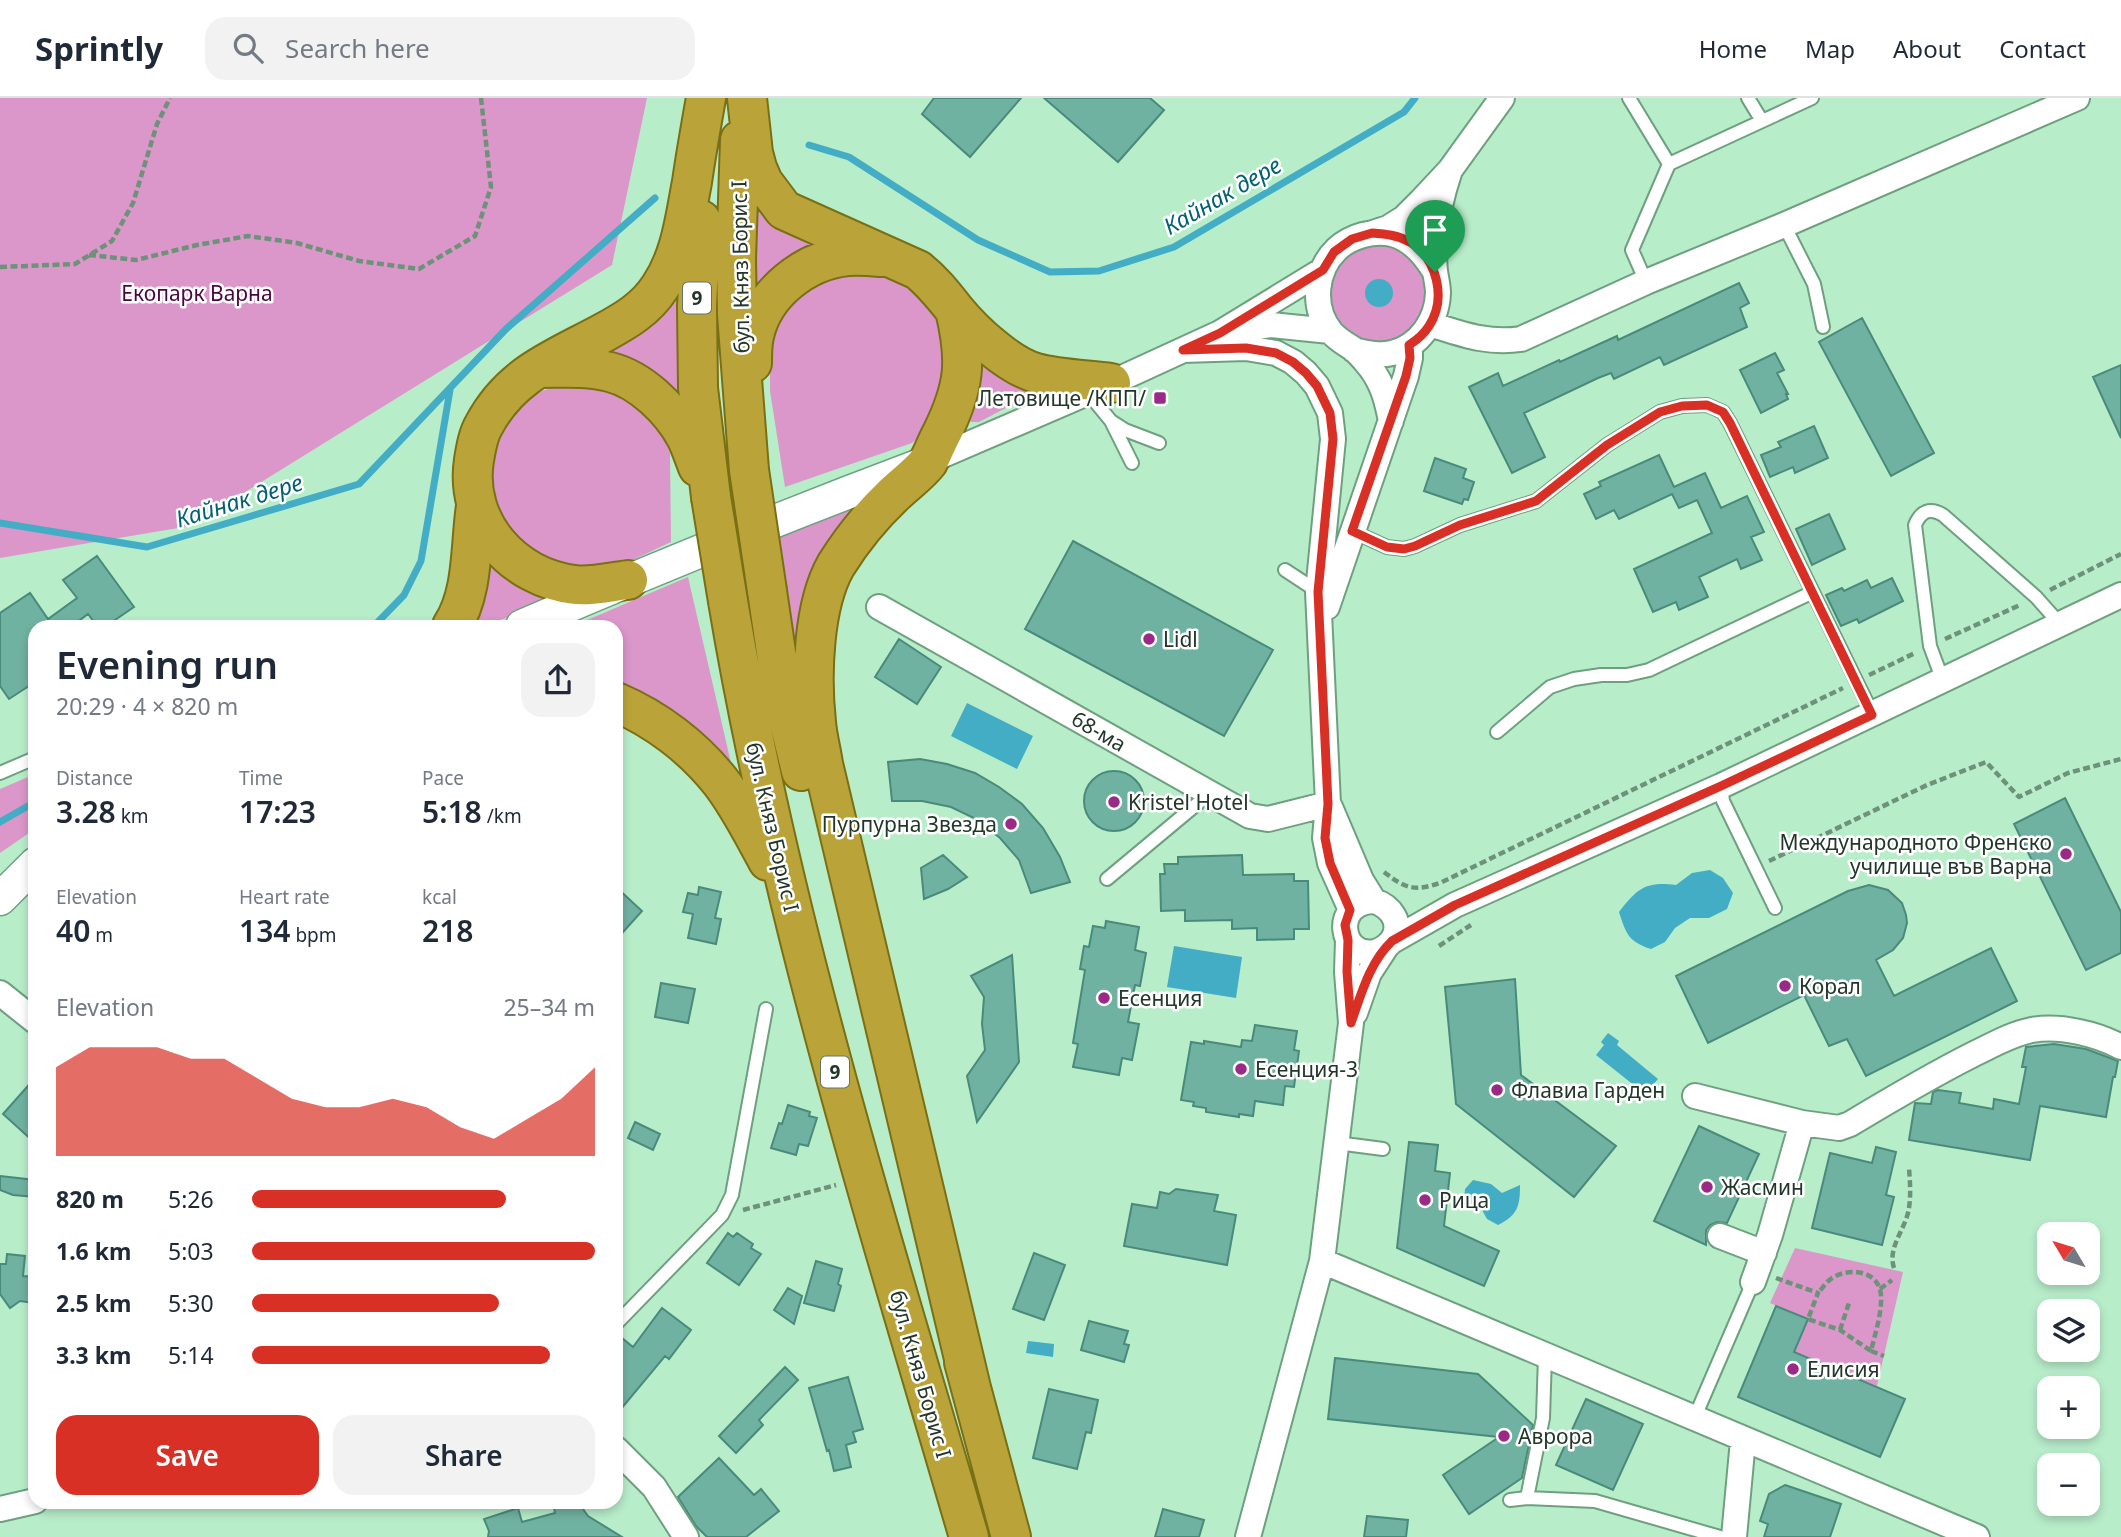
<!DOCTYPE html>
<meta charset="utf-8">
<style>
:root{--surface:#fff;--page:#f2f2f3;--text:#1f2937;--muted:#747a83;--line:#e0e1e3;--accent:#d93025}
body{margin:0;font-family:"Noto Sans",sans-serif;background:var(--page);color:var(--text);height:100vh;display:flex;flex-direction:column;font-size:26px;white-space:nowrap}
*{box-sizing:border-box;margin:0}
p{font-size:23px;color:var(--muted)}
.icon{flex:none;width:38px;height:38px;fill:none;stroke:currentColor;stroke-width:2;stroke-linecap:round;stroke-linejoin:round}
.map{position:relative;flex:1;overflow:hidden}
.drawer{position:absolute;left:28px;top:522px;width:595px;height:889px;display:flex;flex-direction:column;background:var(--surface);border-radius:21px;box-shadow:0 4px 10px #0003}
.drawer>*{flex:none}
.needle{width:46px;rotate:308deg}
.controls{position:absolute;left:2037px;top:1124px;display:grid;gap:14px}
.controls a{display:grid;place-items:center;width:63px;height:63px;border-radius:14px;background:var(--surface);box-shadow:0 4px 10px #0003;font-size:35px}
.pin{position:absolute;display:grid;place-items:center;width:60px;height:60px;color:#fff;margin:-72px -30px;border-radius:50% 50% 50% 0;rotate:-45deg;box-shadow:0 0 7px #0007}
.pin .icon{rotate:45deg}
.round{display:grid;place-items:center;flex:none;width:74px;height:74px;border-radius:21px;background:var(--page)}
.overview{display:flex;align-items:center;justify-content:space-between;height:119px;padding:0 28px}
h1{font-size:38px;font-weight:600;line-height:52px}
.figures{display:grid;grid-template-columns:repeat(3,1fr);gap:10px;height:119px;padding:7px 28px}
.figures div{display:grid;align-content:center}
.figures b{font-size:30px;font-weight:600}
.figures small{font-size:19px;font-weight:400}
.figures p{font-size:19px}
.chart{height:196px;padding:14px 28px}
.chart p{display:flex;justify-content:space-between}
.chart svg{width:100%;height:126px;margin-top:7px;fill:var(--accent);opacity:.7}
.primary-button{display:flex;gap:14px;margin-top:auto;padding:14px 28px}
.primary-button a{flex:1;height:80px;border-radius:21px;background:var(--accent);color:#fff;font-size:28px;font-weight:600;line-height:80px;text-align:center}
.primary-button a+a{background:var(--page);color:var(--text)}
ul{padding:0 28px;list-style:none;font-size:23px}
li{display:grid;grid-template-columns:112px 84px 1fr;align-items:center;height:52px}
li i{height:18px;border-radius:9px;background:var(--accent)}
header{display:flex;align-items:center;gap:42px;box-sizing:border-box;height:98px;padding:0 35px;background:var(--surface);border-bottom:2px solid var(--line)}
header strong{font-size:33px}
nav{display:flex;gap:38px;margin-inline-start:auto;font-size:24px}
.search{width:490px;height:63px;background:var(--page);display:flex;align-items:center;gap:18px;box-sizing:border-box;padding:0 24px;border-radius:21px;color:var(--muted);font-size:26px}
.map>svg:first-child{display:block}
.green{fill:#db97ca}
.water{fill:#42adc5}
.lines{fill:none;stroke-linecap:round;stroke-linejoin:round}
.stream{stroke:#42adc5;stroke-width:7}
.building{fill:#70b2a1;stroke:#498b7b;stroke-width:2}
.service-casing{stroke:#6ea07f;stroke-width:16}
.minor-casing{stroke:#6ea07f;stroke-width:28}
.tertiary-casing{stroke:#6ea07f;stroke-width:35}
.trunk-casing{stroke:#796f14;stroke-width:42}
.path{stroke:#6d9279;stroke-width:4.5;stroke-dasharray:7 3.5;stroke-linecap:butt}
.service{stroke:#fff;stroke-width:12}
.minor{stroke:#fff;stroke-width:24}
.tertiary{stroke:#fff;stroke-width:32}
.trunk{stroke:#baa43a;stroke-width:38}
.trunk-bridge-casing{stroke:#796f14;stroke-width:42;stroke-linecap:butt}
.trunk-bridge{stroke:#baa43a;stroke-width:38}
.route-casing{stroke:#fff;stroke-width:14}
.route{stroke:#d93025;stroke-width:9}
.poi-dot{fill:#9a2987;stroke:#fff;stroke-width:2.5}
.labels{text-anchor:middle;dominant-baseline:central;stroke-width:5;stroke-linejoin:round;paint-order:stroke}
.shield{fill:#fff;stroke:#647369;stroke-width:2}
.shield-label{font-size:19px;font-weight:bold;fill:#223729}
.street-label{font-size:21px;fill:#223729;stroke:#fff}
.park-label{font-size:21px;fill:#4b0541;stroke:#fff}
.poi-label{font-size:21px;fill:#223729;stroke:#fff;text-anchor:start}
.water-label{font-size:23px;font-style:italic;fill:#016172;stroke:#fff}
</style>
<header>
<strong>Sprintly</strong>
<div class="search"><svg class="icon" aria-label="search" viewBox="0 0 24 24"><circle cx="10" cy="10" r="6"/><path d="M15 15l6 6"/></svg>Search here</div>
<nav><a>Home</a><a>Map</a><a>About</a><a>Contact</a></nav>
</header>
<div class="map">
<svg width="2121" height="1439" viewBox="0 0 2121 1439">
<rect width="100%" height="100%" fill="#b8edca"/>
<path class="green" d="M0,0H647L612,167L190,428L0,460Z
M751,102L835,145L752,210Z
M1410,144L1437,209L1392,255L1330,233L1323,172L1342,147Z
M863,169L900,178L940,205L953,258L925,334L912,345L785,389L770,293V243L786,214L808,191L829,177Z
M679,190L683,313L591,250Z
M978,260L1038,291L1035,295L979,324H972L967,322Z
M572,283L601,284L641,311L661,334L670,355L671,444L607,474L583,476L518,447L496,410L492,391L491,354L501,333L521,309L539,294Z
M854,407L852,414L842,424L820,464L794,583L778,430Z
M476,455L546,500L547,504L485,528H460Z
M688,479L731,665L730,673L616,592V528H573Z
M35,676V731L0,755V691Z
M1795,1150L1903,1174L1877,1288L1794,1254L1808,1221L1770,1205Z"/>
<path class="water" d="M1365 195a14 14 0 1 1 28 0a14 14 0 1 1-28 0Z
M967,605L1033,638L1017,671L951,638Z
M1710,772L1723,780L1733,795L1727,811L1709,820H1690L1675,830L1665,844L1651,851C1629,844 1626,836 1619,814C1637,791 1645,783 1676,787L1692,775Z
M1174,848L1242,859L1236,900L1167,889Z
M1608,935L1619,943L1617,947L1658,981L1645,996L1596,957L1604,947L1601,944Z
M1473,1082L1491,1086L1502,1095L1520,1087C1520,1108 1518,1117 1498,1127L1487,1121L1482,1112L1464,1105L1465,1091Z
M1028,1243L1054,1246L1053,1259L1026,1255Z"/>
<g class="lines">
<path class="stream" d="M809,47L849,59L978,142L1050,174L1099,173L1174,149L1404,14L1415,0
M0,425L147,449L359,386L506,231L655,100
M374,528L404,497L421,463L450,292
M0,724L35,704"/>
</g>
<path class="building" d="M934,0H1021L970,59L922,16Z
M1044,0H1150L1164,12L1118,64Z
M1739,185L1749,205L1740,210L1747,229L1664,267L1660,259L1614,281L1611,275L1598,280L1524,315L1545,359L1512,375L1469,289L1498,275L1503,288L1559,262L1560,264L1617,238L1618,242Z
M1862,220L1934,355L1891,378L1819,244Z
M1775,255L1784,272L1777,275L1788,296H1786L1788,301L1761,315L1740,272Z
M2121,267V340L2093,279Z
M1814,328L1828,360L1795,375L1793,369L1770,379L1761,357L1781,349L1778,344Z
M1659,357L1674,389L1705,375L1721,410L1747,398L1764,434L1751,439L1762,462L1741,471L1737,461L1699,479L1708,499L1679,512L1676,504L1653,514L1634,471L1712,435L1697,402L1679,410L1672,396L1619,421L1614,412L1596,421L1584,396L1601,388L1599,384Z
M1435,360L1466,371L1463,380L1474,384L1468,402L1464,401L1462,406L1424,393Z
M1829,416L1845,451L1812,467L1796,431Z
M1073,443L1273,552L1224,638L1025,531Z
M97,458L134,509L106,528H97L88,516L72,528H35V584L9,601L0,588V515L30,495L48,521L77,500L63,482Z
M1892,480L1903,503L1859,525L1857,521L1841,528L1826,497L1842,490L1844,493L1867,482L1871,490Z
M899,541L941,569L917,606L875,579Z
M920,661L947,666L975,675L999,689L1022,706L1043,730L1060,759L1070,784L1031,795L1019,762L1000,740L976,721L951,709L922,703H892L888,664Z
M1084 703a30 30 0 1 1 60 0a30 30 0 1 1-60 0Z
M2065,700L2121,814V855L2086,872L2014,726Z
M943,757L967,779L948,791L924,801L921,770Z
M1242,757L1243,777L1294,776V783H1308L1309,831H1294V841L1257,842V830L1232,831V822L1185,823V812L1161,813L1160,776H1165L1164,766H1178V759Z
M1869,787L1888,792L1902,805L1906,817L1907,825L1903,840L1893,852L1876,862L1894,898L1991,850L2017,903L1866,978L1847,941L1829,948L1804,897L1708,945L1676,878L1848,793Z
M616,789L642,813L616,842Z
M699,789L721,794L715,820L721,821L716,846L688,840L693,816L683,814L688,795L698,797Z
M1106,823L1139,829L1135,852L1146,855L1140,888L1135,887L1128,924L1139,926L1132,962L1122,960L1119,977L1073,969L1078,946L1073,945L1085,872L1080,871L1084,848L1089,849L1093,828L1105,830Z
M1012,857L1019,964L977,1024L967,978L985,952L982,926L984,899L971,878Z
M1515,881L1521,977L1616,1048L1574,1099L1456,1006L1445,889Z
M661,885L695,891L688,925L655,919Z
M1255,927L1297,933L1294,952L1299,953L1294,989L1285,988L1283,1007L1255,1003L1253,1018L1239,1016V1019L1206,1014V1010L1193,1008L1194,1004L1181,1002L1191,944L1204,946V943L1241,949L1242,942L1252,943Z
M2054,946L2086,951L2118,963L2115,979H2113L2106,1019L2040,1008L2030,1062L1909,1042L1915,1005L1931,1006L1933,994L1938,992L1961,995L1959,1005L1993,1011L1994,1001L2019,1006L2026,969H2022L2026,949Z
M35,980V1045L3,1016Z
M788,1007L810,1014L809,1018L817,1020L808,1048L799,1046L796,1057L771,1050L779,1025L782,1026Z
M635,1024L660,1036L653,1052L628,1040Z
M1699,1028L1759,1056L1727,1125L1717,1124L1710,1127L1706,1132V1147L1654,1123Z
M1409,1044L1438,1047L1435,1073L1450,1075L1444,1128L1499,1153L1484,1188L1397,1150Z
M1876,1049L1896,1054L1886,1097L1894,1099L1882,1147L1812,1130L1830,1055L1872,1065Z
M0,1078L35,1082V1099L13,1097L0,1092Z
M1176,1091L1218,1097L1214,1113L1236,1117L1227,1167L1124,1148L1132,1106L1157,1110L1160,1094L1169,1096Z
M728,1135L733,1139L737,1135L753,1146L751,1150L761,1156L739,1187L707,1165Z
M1034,1155L1065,1167L1044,1222L1013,1211Z
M7,1156L25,1158L23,1178L35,1179V1205L20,1203L10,1210L0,1196V1166H6Z
M816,1163L842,1171L838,1186L841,1188L834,1213L804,1205Z
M788,1190L802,1198L794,1226L774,1212Z
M1776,1208L1808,1221L1794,1254L1905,1301L1880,1359L1738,1299Z
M662,1210L691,1232L669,1261L665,1258L616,1317V1235L633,1249Z
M1089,1223L1128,1233L1124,1246L1129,1247L1124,1264L1081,1252Z
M1335,1260L1478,1276L1533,1327L1522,1380L1469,1416L1443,1377L1499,1339L1328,1321Z
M785,1269L798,1282L759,1322L763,1327L736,1355L719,1338Z
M848,1279L863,1331L853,1334L856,1344L846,1347L851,1369L834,1373L829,1352L827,1353L809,1290Z
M1049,1291L1098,1302L1091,1335L1086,1334L1077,1371L1033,1360Z
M1586,1301L1643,1326L1613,1392L1556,1367Z
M719,1360L754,1397L761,1391L779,1413L746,1439H707L696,1428L678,1399Z
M1785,1387L1841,1406L1830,1439H1764L1768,1426L1760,1423L1769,1396Z
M553,1404H578L588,1418L622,1439H488L489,1433L484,1421L518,1410L522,1424L555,1415Z
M1163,1411L1204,1422L1199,1439H1155Z
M1367,1418L1408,1422L1406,1439H1364Z"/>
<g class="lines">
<defs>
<path id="service" d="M1629,0L1669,66
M1748,0L1762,23
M1784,127L1814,186L1823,229
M1646,184L1632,152L1669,66L1812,0
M1088,295L1111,323L1125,332L1159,345
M1111,323L1132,365
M1352,433L1387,449L1404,451L1415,448L1460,427L1536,403L1607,347L1660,314L1682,308L1707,307L1723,314L1730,325L1873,617
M1285,472L1320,495
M1943,583L1930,548L1915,427C1921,413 1930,409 1943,417L2036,499L2060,526
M1497,634L1550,589L1574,581L1601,577H1627L1649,572L1813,494
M0,675L35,660
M1721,688L1723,703L1775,810
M1107,781L1209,696
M1337,1045L1383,1051
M616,1226L722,1117L732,1097L766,911
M1694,1321L1753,1184
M1527,1400L1543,1320L1545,1258
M1510,1402L1527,1400L1595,1403L1720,1439"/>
<path id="minor" d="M1373,135L1388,130L1404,120L1421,103L1450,72L1502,0
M1430,226C1462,236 1487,246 1521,241L1646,184L1784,127L2077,0
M1234,232L1271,227L1330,233
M1183,252L1246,250L1276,255L1293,264L1306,275L1317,288L1330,315L1333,341L1318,494L1328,706L1325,740L1330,765L1351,812
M1354,252C1367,255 1379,258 1392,255C1420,248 1437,222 1438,195C1438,187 1436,181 1435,173C1434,165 1434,155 1434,146C1436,120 1442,96 1450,72
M1391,323C1387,303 1383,286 1370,269C1365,263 1359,255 1352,250C1344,245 1337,241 1331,234C1311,209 1315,172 1337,151C1351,138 1373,132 1392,136C1412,141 1425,157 1435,174
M927,364L1122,280L1220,235L1323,172
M879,509L1250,718L1268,721L1328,706
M1327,509L1406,278L1410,260V247
M1330,709L1361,782L1374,803C1390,808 1403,824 1393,841C1389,847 1382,852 1375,854C1340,861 1331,804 1374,803
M1392,843L1455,807L1721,688L2121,497
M0,895L35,923
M1355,915L1369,875L1386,849
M1695,998L1802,1025L1839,1030L1850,1026C1890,1002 1930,978 1972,957C1991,948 2011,936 2032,932C2060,927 2097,936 2121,949
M1720,1138L1764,1155
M1322,1163L1977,1439
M1753,1184L1770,1137L1802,1025
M616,1351L654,1389L686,1439
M0,1411L35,1403
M1248,1439L1322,1163L1351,925L1347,874L1348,842
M1734,1439L1743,1342"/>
<path id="tertiary" d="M522,528C654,471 787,417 923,366
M0,801L35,766"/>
<path id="trunk" d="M747,0L753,55L757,70L763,84L784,112L918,172C933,184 943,197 955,212C973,234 1008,267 1036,275C1057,281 1089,282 1111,285
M740,42L736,161L737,216L749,372
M701,122L697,209L698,290L711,399
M955,212C967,263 965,288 942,335C937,344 933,355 928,364C919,376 904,386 893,397C873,416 851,443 836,467C813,507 811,578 816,624C817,638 821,652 823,666L971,1290
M752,265C752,256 752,246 754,238C763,195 805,162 848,158C859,157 870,158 881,159
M539,270C563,270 587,268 610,274C641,282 671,311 686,339C691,349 694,359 698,369
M628,482C611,484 591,489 575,487C513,480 464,425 474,362C476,350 478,337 484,327C511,276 555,261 603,235C625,223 646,211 660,189C681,158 685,120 692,84C696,56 701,28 706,0
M767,493L782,595L801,673
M728,503C781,821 879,1130 969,1439
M452,528C474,494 470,448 476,408
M616,604C656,621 693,649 720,683C739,707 753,736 768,763
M964,1264L1011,1439"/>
</defs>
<use href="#service" class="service-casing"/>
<use href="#minor" class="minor-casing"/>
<use href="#tertiary" class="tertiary-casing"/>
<use href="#trunk" class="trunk-casing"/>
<path class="path" d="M89,157L136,162L197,147L248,138L297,145L359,163L419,171L475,138L491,89L481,0
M0,169L75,166L112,143L133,105L157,26L170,0
M2050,492L2121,456
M1945,541L2020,507
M1869,577L1915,555
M1769,763L1927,687L1986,664L2019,699L2068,675L2121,661
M1384,774C1406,791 1415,794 1442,784L1843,590
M1439,848L1471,827
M743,1112L836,1087
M1894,1170C1887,1149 1906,1131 1909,1110C1911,1097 1910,1083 1909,1070
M1776,1180L1818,1195L1808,1221L1840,1232L1871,1253C1875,1236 1882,1215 1881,1198C1880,1173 1851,1169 1834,1179C1827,1182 1823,1190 1818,1195
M1880,1191L1892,1182
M1840,1232L1849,1205
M1871,1253L1884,1258"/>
<use href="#service" class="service"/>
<use href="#minor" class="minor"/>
<use href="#tertiary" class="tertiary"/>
<use href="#trunk" class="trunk"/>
<defs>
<path id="trunk-bridge" d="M749,372L767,493
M711,399L728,503"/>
</defs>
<use href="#trunk-bridge" class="trunk-bridge-casing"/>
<use href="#trunk-bridge" class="trunk-bridge"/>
</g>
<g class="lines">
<defs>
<path id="route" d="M1372,135C1385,136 1398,137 1410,144C1437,161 1447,200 1429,228C1424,236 1417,242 1409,247L1410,260L1406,278L1352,433L1387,449L1404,451L1415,448L1460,427L1536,403L1607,347L1660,314L1682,308L1707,307L1723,314L1730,325L1872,617L1721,688L1455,807L1392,843C1369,865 1361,897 1351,925L1347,874L1348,842L1345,827L1350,812L1330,765L1325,740L1328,706L1318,494L1333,341L1330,315L1317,288L1306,275L1293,264L1276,255L1246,250L1183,252L1220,235L1323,172L1334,154L1352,141Z"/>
</defs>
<use href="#route" class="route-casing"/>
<use href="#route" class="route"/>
</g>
<g class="poi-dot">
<rect x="1153" y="293" width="14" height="14" rx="3.5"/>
<circle cx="1149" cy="541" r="7"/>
<circle cx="1114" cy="704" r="7"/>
<circle cx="1011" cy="726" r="7"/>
<circle cx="2066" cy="756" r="7"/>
<circle cx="1785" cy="888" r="7"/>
<circle cx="1104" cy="900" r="7"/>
<circle cx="1241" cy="971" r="7"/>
<circle cx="1497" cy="992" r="7"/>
<circle cx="1707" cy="1089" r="7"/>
<circle cx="1425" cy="1102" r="7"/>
<circle cx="1793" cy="1271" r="7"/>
<circle cx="1504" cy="1338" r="7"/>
</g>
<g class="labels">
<g class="shield">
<rect x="683" y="184.5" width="28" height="31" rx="5"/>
<rect x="821" y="958.5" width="28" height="31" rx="5"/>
</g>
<g class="shield-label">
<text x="697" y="200">9</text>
<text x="835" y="974">9</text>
</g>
<g class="street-label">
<text transform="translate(740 169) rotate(-91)">бул. Княз Борис I</text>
<text transform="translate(1099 633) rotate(30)">68-ма</text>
<text transform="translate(773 729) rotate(77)">бул. Княз Борис I</text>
<text transform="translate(921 1276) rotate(74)">бул. Княз Борис I</text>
</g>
<g class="park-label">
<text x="197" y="195">Екопарк Варна</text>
</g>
<g class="poi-label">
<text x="1146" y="300" text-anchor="end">Летовище /КПП/</text>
<text x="1163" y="541">Lidl</text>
<text x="1128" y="704">Kristel Hotel</text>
<text x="997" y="726" text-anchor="end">Пурпурна Звезда</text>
<text x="2052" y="744" text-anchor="end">Международното Френско<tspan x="2052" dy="24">училище във Варна</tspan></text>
<text x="1799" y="888">Корал</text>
<text x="1118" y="900">Есенция</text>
<text x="1255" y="971">Есенция-3</text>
<text x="1511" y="992">Флавиа Гарден</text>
<text x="1721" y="1089">Жасмин</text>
<text x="1439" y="1102">Рица</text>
<text x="1807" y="1271">Елисия</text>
<text x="1518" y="1338">Аврора</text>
</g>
<g class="water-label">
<text transform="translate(1222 97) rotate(-30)">Кайнак дере</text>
<text transform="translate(239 402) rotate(-17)">Кайнак дере</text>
</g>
</g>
</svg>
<div class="controls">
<a><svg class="needle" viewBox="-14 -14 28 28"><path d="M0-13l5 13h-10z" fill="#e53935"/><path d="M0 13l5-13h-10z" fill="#747a83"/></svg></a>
<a><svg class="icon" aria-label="layers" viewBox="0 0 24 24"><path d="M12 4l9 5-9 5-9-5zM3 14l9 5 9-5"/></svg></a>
<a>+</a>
<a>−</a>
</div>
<div class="pin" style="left:1435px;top:174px;background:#1e9e55"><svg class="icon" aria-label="arrive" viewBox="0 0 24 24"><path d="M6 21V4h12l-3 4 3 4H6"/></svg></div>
<section class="drawer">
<div class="overview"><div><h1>Evening run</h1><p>20:29 · 4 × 820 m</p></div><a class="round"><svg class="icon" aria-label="share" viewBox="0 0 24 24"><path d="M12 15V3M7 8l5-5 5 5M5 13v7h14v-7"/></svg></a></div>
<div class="figures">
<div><p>Distance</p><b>3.28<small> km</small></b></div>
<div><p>Time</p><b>17:23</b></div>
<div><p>Pace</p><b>5:18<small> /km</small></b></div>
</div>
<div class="figures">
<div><p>Elevation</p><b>40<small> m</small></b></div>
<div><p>Heart rate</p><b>134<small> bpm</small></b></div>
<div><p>kcal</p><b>218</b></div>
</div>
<div class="chart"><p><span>Elevation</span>25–34 m</p>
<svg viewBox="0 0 160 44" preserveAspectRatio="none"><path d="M0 44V13L10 6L20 6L30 6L40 10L50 10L60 17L70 24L80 27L90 27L100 24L110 27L120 34L130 38L140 31L150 24L160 13V44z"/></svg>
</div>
<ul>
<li><b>820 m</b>5:26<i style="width:74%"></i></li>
<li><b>1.6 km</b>5:03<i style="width:100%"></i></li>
<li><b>2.5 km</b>5:30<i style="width:72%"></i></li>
<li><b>3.3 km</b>5:14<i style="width:87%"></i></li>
</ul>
<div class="primary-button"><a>Save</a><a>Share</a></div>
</section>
</div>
